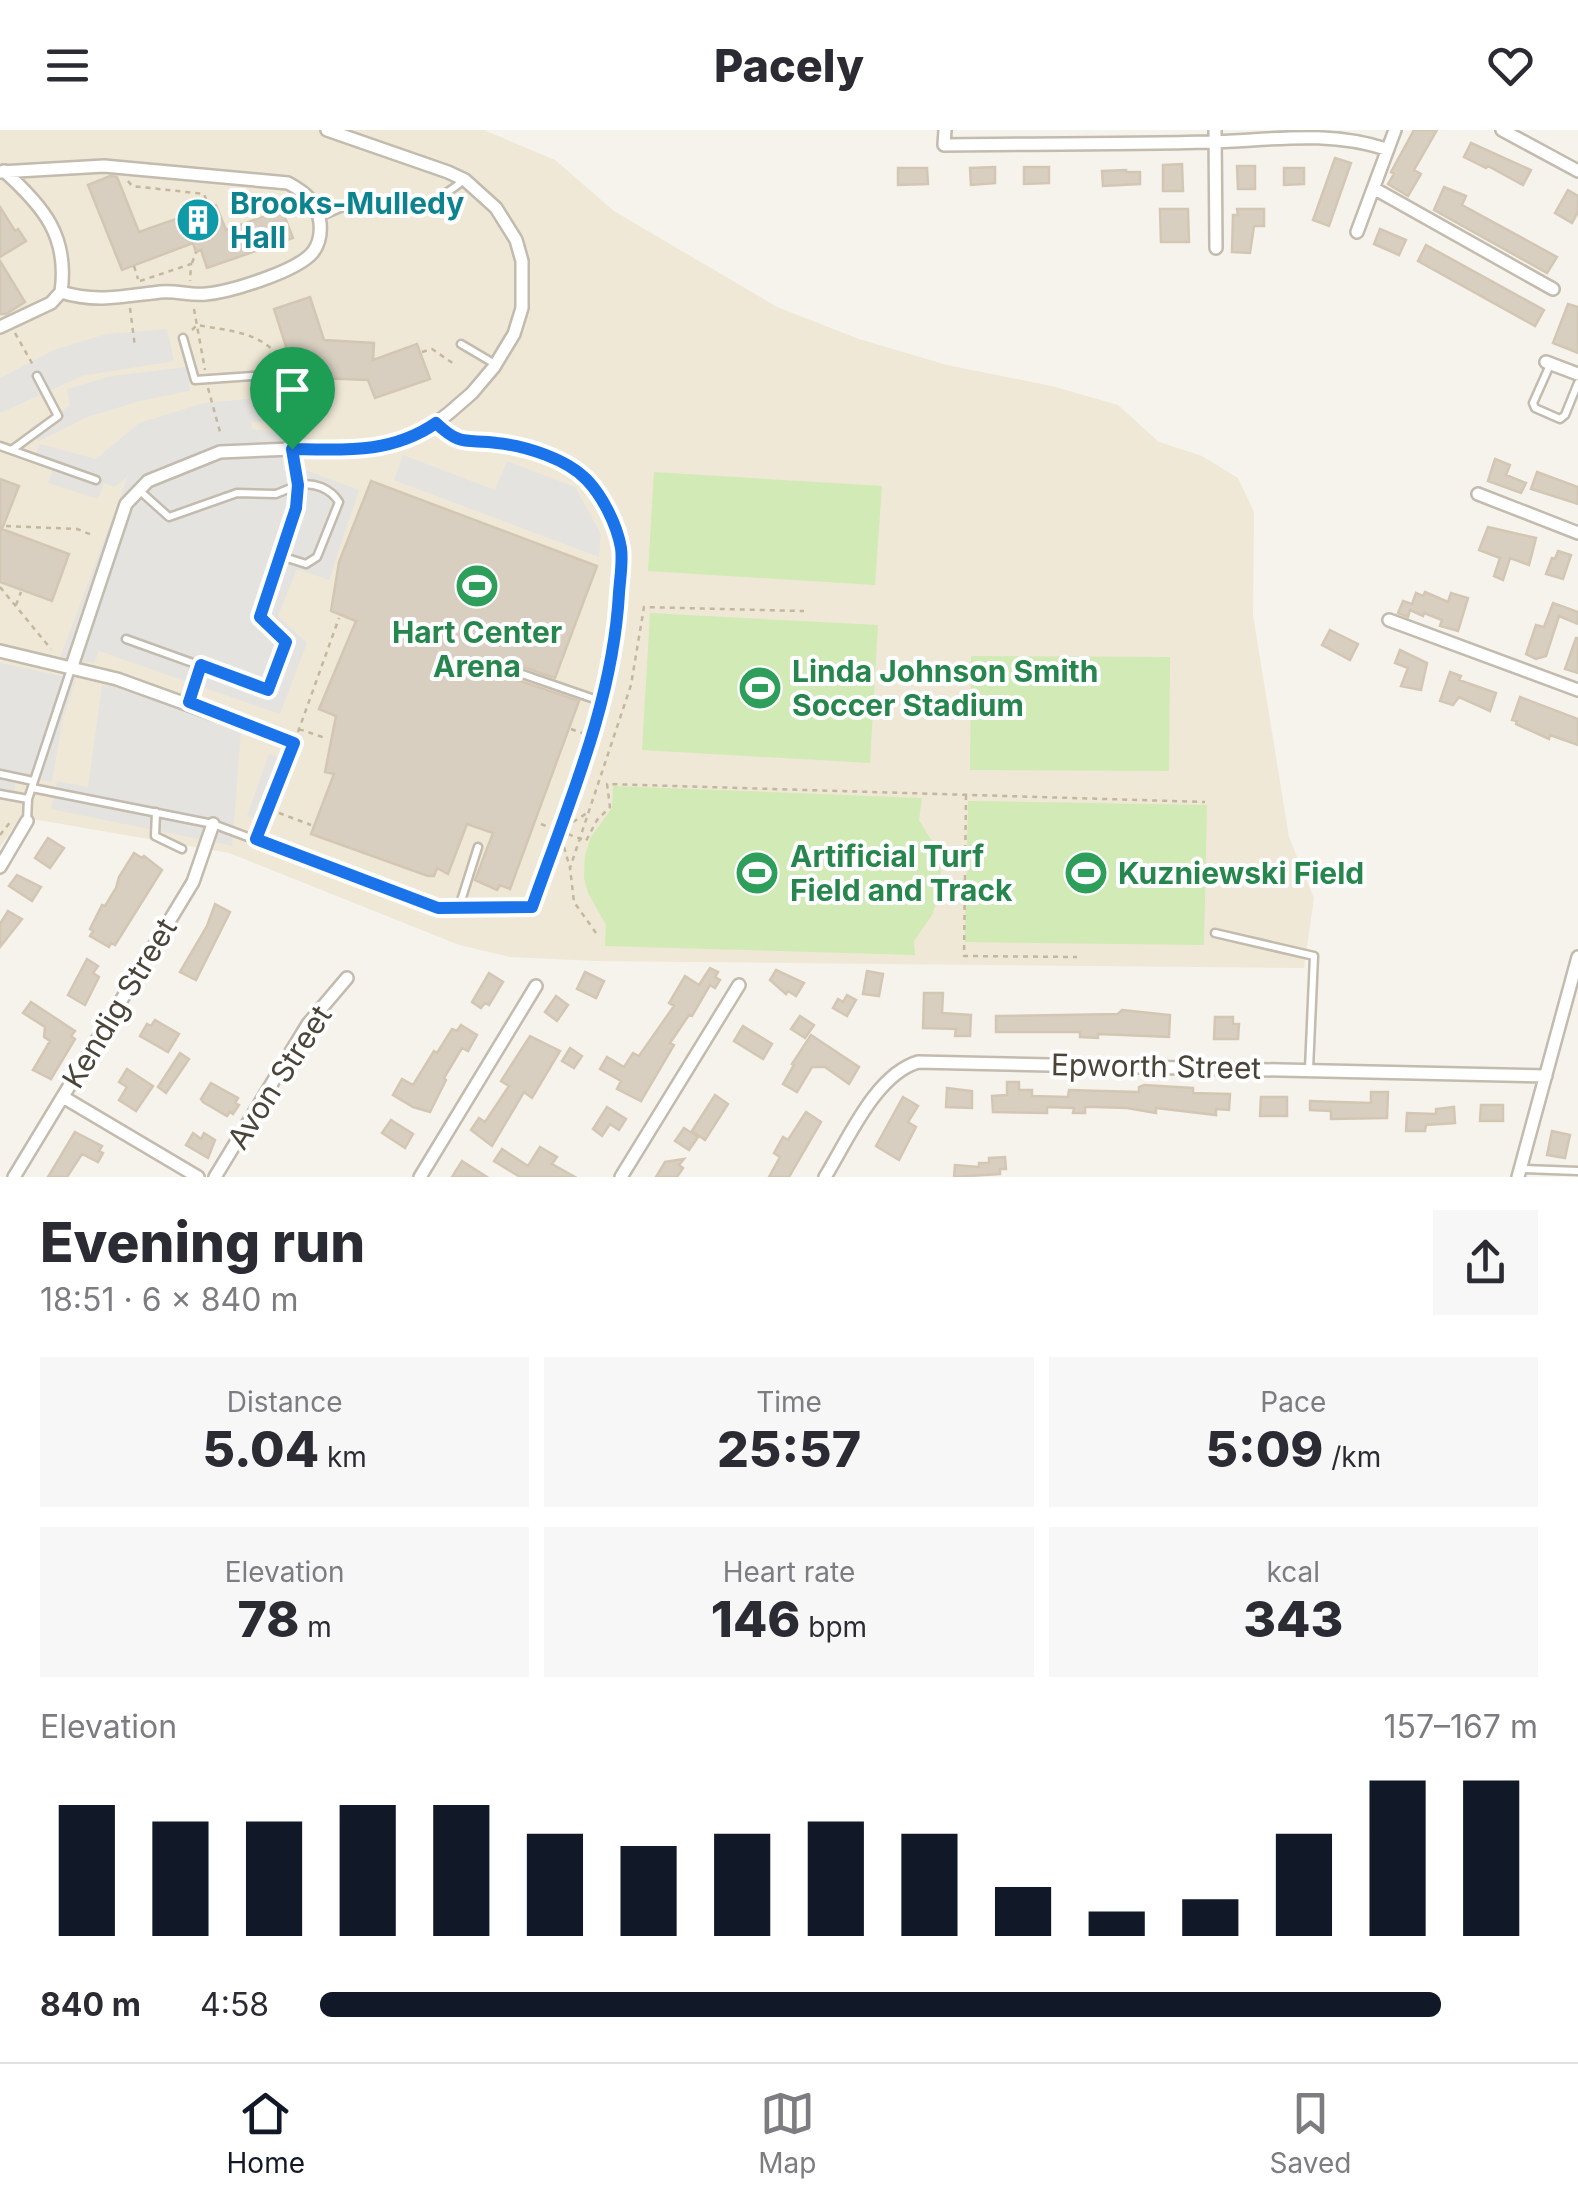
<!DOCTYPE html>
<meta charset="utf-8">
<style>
:root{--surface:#fff;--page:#f7f7f7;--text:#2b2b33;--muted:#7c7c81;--line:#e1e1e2;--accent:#111827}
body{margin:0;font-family:Inter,sans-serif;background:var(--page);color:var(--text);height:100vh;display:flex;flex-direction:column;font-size:38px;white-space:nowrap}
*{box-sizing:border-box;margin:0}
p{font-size:32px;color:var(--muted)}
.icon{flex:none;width:55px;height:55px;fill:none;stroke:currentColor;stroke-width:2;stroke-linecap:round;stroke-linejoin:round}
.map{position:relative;height:1047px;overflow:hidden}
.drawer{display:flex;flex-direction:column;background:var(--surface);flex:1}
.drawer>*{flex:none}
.pin{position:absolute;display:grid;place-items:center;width:85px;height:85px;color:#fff;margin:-102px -42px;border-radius:50% 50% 50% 0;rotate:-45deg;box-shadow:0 0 10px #0007}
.pin .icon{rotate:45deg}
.round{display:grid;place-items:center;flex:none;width:105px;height:105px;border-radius:0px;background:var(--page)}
.summary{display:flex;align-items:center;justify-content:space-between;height:170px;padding:0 40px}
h1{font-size:55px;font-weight:800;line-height:75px}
.stats{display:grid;grid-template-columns:repeat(3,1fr);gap:15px;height:170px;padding:10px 40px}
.stats div{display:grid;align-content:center;border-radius:0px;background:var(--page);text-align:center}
.stats b{font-size:50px;font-weight:800}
.stats small{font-size:28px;font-weight:400}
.stats p{font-size:28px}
.chart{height:280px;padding:20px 40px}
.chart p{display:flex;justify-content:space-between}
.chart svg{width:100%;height:180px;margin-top:10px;stroke:var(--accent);stroke-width:6}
ul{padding:0 40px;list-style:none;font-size:32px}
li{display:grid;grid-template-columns:160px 120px 1fr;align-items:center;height:75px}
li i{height:25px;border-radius:12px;background:var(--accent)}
header{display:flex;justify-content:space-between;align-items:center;height:130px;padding:0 40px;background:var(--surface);font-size:45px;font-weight:800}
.tabs{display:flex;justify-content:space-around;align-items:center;height:140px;border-top:2px solid var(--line);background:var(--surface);font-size:28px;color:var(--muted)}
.tabs a{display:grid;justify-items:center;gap:5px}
.tabs .active{color:var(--accent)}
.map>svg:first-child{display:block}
.education{fill:#efe8d6}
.green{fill:#d2eab5}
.parking{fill:#e5e3e0}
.building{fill:#d8cfc1;stroke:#d3c7b4;stroke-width:2.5}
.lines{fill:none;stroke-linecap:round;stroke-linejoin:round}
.service-casing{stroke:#c2bbae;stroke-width:11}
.minor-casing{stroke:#c2bbae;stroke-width:16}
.path{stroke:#c4b79f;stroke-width:2.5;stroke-dasharray:5 5;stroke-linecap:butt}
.service{stroke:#fff;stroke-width:6}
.minor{stroke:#fff;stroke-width:11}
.route-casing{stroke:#fff;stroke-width:20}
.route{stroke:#1a73e8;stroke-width:12}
.labels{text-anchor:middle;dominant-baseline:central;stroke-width:8;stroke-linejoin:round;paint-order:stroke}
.culture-label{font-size:30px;font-weight:bold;fill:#0d838f;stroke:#fff;text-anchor:start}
.leisure-label{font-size:30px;font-weight:bold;fill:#27864d;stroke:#fff;text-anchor:start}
.street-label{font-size:30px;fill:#4b4439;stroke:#fff}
</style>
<header><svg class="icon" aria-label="menu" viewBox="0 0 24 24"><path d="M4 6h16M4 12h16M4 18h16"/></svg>Pacely<svg class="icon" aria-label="heart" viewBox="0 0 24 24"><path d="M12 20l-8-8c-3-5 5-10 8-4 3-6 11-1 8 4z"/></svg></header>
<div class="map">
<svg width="1578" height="1047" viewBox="0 0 1578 1047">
<rect width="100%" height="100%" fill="#f6f3ec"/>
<path class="education" d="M0,0H484L555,30L614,81L777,177L859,209L947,235L1052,256L1118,275L1159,312L1202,326L1238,348L1254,382L1253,485L1289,707L1314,768L1304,838L596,831L510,827L459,815L229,723L21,687L0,717Z"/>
<path class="green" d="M654,342L882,356L875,455L648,441Z
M650,483L878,495L870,633L642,620Z
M971,526L1170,527L1169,641L970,640Z
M613,656L922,668L919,690L939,723L941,746L939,766L932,785L914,811L915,825L605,816L606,795L588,763L584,748L585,725L591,707L612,678Z
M968,671L1207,675L1204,815L965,812Z"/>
<path class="parking" d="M167,199L174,231L82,246L0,283V248L54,220L106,204Z
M187,237L190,261L140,271L87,287L39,311L30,298L70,276L67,259L112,246Z
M280,266L283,290L251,292L252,299L283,303V340H305L359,360L329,450L297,439L278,486L307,513L280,584L99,521L94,533L60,528L128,346L115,357L104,353L98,369L48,353L52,342L36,324L40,314L96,329L139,293L204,273Z
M403,325L495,360L507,331L575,357L601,404L599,427L394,350Z
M0,533L76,549L62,593L52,652L17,646L14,662L0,660Z
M102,555L129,559L241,600L232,716L51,679L57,651L88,657Z
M269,624L281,628L259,690L247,686Z"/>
<path class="building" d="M1414,0H1437L1414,40L1421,44L1408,66L1388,54L1394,44L1391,42Z
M1471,13L1531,40L1523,55L1488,36L1486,38L1464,27Z
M1335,28L1351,33L1329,96L1313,90Z
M1182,34L1183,61H1163V35Z
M1237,36H1255V59H1238Z
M995,37V53L971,55L970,38Z
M1024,37H1049V53L1024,54Z
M898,38H927L928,54L898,55Z
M1284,38H1304V54L1284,55Z
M1126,40V42H1140V54L1103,56L1102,41Z
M110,46L117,47L139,102L216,75L226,100L282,80L293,108L207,138L201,120L196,122L193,113L122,140L88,55Z
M1444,57L1466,66L1462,75L1557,127L1547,143L1434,80Z
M1568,60L1578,66V82L1572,93L1555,83Z
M0,77L15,101L18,99L26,111L0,127Z
M1160,79H1188L1189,112H1161Z
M1237,79H1264V96H1254L1250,123L1232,122L1233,85H1238Z
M1380,99L1406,110L1399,125L1374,114Z
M1426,115L1544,180L1535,196L1418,131Z
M0,131L25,172L6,184H0Z
M310,167L324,210L374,213L373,230L417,214L430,249L375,268L368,250L317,248V244L300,232L292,235L274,179Z
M1568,174L1578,177V223L1553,213Z
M1495,329L1510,335L1506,345L1526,353L1521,363L1488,351Z
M1537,342L1578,357V374L1531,359Z
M0,349L19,356L2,399L69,424L52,471L0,452Z
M371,351L597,436L555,548L503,530L495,536L500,544L579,571L510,759L500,755L497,760L475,750L493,703L467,694L448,744L437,738L434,746H428L311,704L334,644L325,642L336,586L319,579L356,491L331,481L339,432Z
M1488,397L1536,408L1529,435L1510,428L1503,450L1494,446L1500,428L1479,420Z
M1558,421L1571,425L1563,449L1546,444L1552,428L1555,429Z
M1425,462L1448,472L1451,463L1468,468L1458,501L1440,496L1442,490L1424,483L1423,486L1410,480L1408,487L1398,483L1403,471L1412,474L1416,463L1423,466Z
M1553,473L1578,482V494L1559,486L1546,526L1536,529L1526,524L1536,495L1544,497Z
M1330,500L1358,514L1350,530L1322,515Z
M1576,508H1578V543L1565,539Z
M1400,520L1427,533L1421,560L1401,556L1408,538L1395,533Z
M1450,542L1461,546L1459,550L1496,563L1490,581L1459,567L1453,575L1440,571Z
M1520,567L1578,589V615L1550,605L1549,609L1516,594L1517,591L1512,590Z
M48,708L64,718L50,738L35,728Z
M134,723L142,728L144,726L162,740L115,815L111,813L109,817L90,806L93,801L90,799L102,775L105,776L116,758L119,747Z
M17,745L41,757L32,771L9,756Z
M215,774L230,782L196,850L180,842L207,796Z
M8,781L22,789L0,817V794Z
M87,829L98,836L93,843L99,847L85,875L68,865Z
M710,838L718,842L715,847L720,850L715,858L710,855L692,886L689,885L670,913L674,915L641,971L617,959L621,951L600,939L607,927L624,937L633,923L639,926L674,876L669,873L685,846L699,855Z
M776,840L804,853L796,866L788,861L786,864L770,850Z
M867,841L883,844L879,866L863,864Z
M585,842L604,851L596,868L577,859Z
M489,843L503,852L489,875L485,873L481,878L472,872Z
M924,863H943L942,883L971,885L970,906H955L956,899L923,898Z
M847,865L856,870L847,886L833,878L838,869L843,872Z
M556,866L568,875L557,891L545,882Z
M31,872L75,901L71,906L75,909L51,949L33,940L50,911L44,907L45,897L23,883Z
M1122,880L1170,885L1169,907L1098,904V908L1080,907V902H996V886L1118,884Z
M800,886L814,895L805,908L791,899Z
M1215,887H1233V894H1239L1238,909H1214Z
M155,890L179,904L168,922L140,906L147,894L151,896Z
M461,895L477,905L468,921L462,918L444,948L446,950L430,982L413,977L393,965L402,949L413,955L434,921L437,923L452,899L457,901Z
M743,896L772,914L763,929L734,911Z
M811,905L859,937L849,954L825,937H812L797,962L783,954L794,935L792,934Z
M530,906L560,921L532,968L524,962L492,1016L471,1000L479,988L485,992L509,956L501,951Z
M570,918L582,926L574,938L562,931Z
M180,923L189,929L166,963L158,957Z
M127,939L153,956L136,981L119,970L127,957L119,952Z
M1007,952H1019V960H1032V966L1068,967L1069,960L1139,962V957L1144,955L1193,958V963L1230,964L1229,980L1216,979V985L1156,978V983L1127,978L1094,977H1085V983H1073L1074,978L1047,977V983L993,982L992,966L1007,965Z
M211,953L238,968L235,973L239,975L233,984L230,982L227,986L203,972L201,969Z
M947,958L972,961V978L946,977Z
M1371,962H1388L1387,988L1331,989V981L1310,980V971L1371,973Z
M715,965L728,974L705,1010L692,1001Z
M903,967L918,976L908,992L916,997L899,1030L876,1016Z
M1261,967H1287V986H1260Z
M1481,975H1503V991H1480Z
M607,977L626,989L619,1000L610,994L602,1006L593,999Z
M1454,977L1455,993L1426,995L1425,1001H1406L1407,983L1436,984V979Z
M806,982L821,992L789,1047H769L780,1027L774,1023L783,1007L788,1010Z
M391,990L413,1004L405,1018L382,1003Z
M684,998L698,1007L689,1020L675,1011Z
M1552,1001L1570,1005L1565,1028L1547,1025Z
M75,1002L102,1016L99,1021L103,1023L98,1032L82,1024L67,1047H48Z
M193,1003L201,1009L204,1003L215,1010L208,1028L186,1015Z
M540,1017L557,1027L552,1034L575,1047H520L494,1031L502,1019L528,1036Z
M1005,1027L1006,1039H1000V1044L954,1047L955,1035L979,1037V1033H989V1028Z
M684,1029L679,1035L683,1038L677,1047H656L665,1032Z
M462,1031L487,1047H452Z"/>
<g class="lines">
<defs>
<path id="service" d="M320,87C334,81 350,72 366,71C377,71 387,77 398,77C425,77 443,67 464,50
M461,214L495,234
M1550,235L1533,273L1535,278L1560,289L1565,285L1578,253
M0,316L96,350
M13,319L58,286L37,246
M140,361L169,387L237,363L276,364L298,355L290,275L285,257L266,245L195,250L183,208
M126,509L268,560L286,511L260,487L296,378L298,355C314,352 330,358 339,372L317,427L306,434L281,426
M502,537L603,572
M189,572L201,535
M0,644L33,651
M32,658L213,694L438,778L532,777L601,582L618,486L622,422L616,398L586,349L556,329L498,313H464L451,307L436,294
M0,664L28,669L72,536
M156,682L155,706L182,719
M27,691L28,669
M256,709L293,614
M459,777L478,717
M1215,803L1314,826L1309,939
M1521,1039L1578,1041"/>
<path id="minor" d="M945,0L944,15C1033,14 1123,14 1212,12C1272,10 1327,0 1386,19
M1215,0L1216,118
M1502,0L1578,41
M4,41C43,76 69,106 61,162
M0,42L104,36L288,53C305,62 318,73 320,93C321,103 319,114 313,122C298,141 230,162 206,164C190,166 176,160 160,162C125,166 96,173 61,162L51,173L0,197
M1375,59L1553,159
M1357,102L1395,0
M1546,232L1578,244
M1478,364L1578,403
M1389,490L1578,560
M0,521L117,549L294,613
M72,536L126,374L148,351L220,322L292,319L347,321L374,319L401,312L424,302L449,283L472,263L494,237L514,204L522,178V131L516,110L496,78L465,50L448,42L327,0
M0,737L27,691
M63,967L198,1047
M14,1047L193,752L213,694
M215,1047L308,894L347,848
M420,1047L536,856
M621,1047L739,855
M825,1047C848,1010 875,945 918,932L1546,946
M1518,1047L1578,827"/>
</defs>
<use href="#service" class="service-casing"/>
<use href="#minor" class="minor-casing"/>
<path class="path" d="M128,51L132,56L204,64L209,77
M192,133L196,122
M134,136L138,149
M140,151L191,134L190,151
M130,178L135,217
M194,179L205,240
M192,200L197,195C229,201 260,201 281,229
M15,203L33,235
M422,222L432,219L454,234
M208,258L220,302
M6,396L77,399L92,405
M0,457L51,519
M16,475L21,462
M299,599L325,608
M571,599L582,603
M298,602L339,488
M966,665L964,826L1077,827
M279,683L311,695
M573,692L587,683
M541,694L551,698
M568,704L586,711L597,690L610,677L607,654L1205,672
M0,705L11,691
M564,717L570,738
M596,803L574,772L570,738L631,555L644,477L804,481"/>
<use href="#service" class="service"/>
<use href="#minor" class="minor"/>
</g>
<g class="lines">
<defs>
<path id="route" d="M436,293C461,317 466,309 497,313C526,316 567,329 587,350C603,367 617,395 621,418C623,432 620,448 619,463C613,573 568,674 532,777L438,778L256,709L294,613L189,572L201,535L268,560L286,512L260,487L296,378L298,355L292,319C344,320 391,324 436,293Z"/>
</defs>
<use href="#route" class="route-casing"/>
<use href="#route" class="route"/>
</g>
<defs>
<symbol id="building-disc" viewBox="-11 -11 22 22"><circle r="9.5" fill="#0f9aa8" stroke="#fff"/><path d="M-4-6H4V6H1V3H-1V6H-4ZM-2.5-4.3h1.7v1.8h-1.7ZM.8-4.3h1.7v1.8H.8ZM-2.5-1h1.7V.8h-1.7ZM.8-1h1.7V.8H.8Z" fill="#fff"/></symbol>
<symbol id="stadium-disc" viewBox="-11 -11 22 22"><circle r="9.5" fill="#2e9e5b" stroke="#fff"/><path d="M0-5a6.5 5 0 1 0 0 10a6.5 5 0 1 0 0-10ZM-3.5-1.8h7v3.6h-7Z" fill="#fff"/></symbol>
</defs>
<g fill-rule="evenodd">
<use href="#building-disc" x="173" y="65" width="50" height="50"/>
<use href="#stadium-disc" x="452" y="431" width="50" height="50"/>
<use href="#stadium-disc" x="735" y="533" width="50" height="50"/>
<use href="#stadium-disc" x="732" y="718" width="50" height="50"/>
<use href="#stadium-disc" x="1061" y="718" width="50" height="50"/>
</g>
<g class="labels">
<g class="culture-label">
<text x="230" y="73">Brooks-Mulledy<tspan x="230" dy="34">Hall</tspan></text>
</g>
<g class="leisure-label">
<text x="477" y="502" text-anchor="middle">Hart Center<tspan x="477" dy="34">Arena</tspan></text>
<text x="792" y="541">Linda Johnson Smith<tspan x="792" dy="34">Soccer Stadium</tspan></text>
<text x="790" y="726">Artificial Turf<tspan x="790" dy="34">Field and Track</tspan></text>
<text x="1118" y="743">Kuzniewski Field</text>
</g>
<g class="street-label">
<text transform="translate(119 873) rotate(-59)">Kendig Street</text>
<text transform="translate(1156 936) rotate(1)">Epworth Street</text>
<text transform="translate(279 947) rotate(-57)">Avon Street</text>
</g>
</g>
</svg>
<div class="pin" style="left:292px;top:319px;background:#1e9e55"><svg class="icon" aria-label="arrive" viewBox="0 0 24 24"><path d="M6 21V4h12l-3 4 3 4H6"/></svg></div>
</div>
<section class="drawer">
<div class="summary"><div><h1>Evening run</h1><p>18:51 · 6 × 840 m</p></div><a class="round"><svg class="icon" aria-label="share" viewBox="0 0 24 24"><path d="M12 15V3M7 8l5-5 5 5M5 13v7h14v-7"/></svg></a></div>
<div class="stats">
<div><p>Distance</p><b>5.04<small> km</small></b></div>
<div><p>Time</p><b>25:57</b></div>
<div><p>Pace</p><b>5:09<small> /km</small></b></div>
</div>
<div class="stats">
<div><p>Elevation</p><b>78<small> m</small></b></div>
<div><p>Heart rate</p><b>146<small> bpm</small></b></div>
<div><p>kcal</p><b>343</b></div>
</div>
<div class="chart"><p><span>Elevation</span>157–167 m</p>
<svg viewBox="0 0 160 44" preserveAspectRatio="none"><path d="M5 44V12M15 44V16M25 44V16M35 44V12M45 44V12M55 44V19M65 44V22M75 44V19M85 44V16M95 44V19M105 44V32M115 44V38M125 44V35M135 44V19M145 44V6M155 44V6"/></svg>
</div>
<ul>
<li><b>840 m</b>4:58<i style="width:92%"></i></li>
</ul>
</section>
<nav class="tabs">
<a class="active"><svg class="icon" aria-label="home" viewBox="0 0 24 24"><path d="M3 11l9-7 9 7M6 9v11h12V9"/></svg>Home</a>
<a><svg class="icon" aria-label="map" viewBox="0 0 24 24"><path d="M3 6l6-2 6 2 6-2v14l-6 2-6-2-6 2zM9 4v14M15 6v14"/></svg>Map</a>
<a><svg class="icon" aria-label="saved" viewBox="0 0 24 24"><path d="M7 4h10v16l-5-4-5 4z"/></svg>Saved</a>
</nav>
